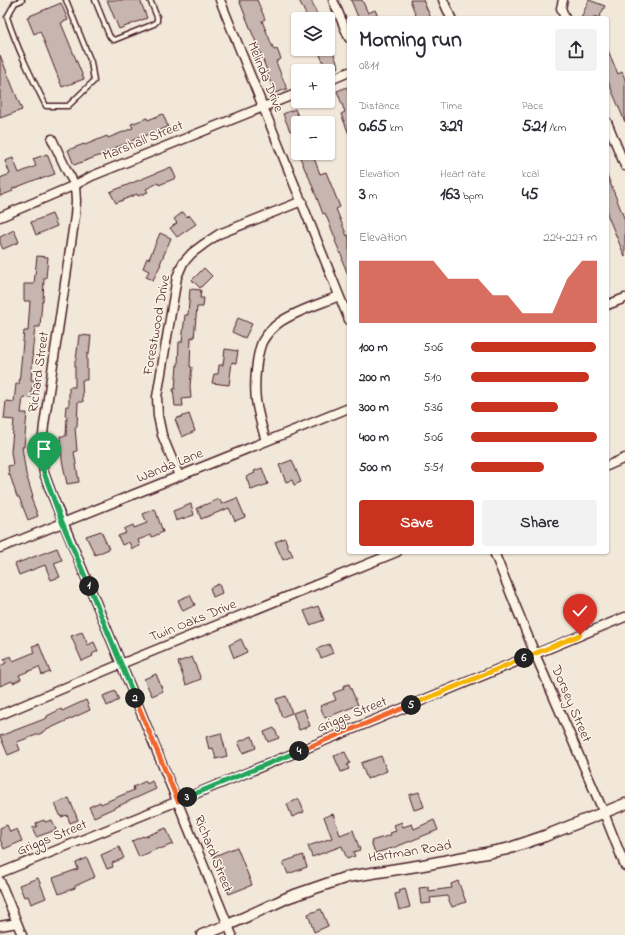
<!DOCTYPE html>
<meta charset="utf-8">
<style>
:root{--surface:#fff;--page:#f2f2f3;--text:#2b2b33;--muted:#7c7c81;--accent:#c8321e}
body{margin:0;font-family:"Indie Flower",sans-serif;background:var(--page);color:var(--text);height:100vh;display:flex;flex-direction:column;font-size:15px;white-space:nowrap}
*{box-sizing:border-box;margin:0}
p{font-size:13px;color:var(--muted)}
.icon{flex:none;width:22px;height:22px;fill:none;stroke:currentColor;stroke-width:2;stroke-linecap:round;stroke-linejoin:round}
.map{position:relative;flex:1;overflow:hidden}
.panel{position:absolute;left:347px;top:16px;width:262px;height:538px;display:flex;flex-direction:column;background:var(--surface);border-radius:4px;box-shadow:0 1px 3px #0004}
.panel>*{flex:none}
.fabs{position:absolute;left:291px;top:12px;display:grid;gap:8px}
.fabs a{display:grid;place-items:center;width:44px;height:44px;border-radius:4px;background:var(--surface);box-shadow:0 1px 3px #0004;font-size:20px}
.pin{position:absolute;display:grid;place-items:center;width:34px;height:34px;color:#fff;margin:-41px -17px;border-radius:50% 50% 50% 0;rotate:-45deg;box-shadow:0 0 4px #0007}
.pin .icon{rotate:45deg}
.km{position:absolute;width:20px;height:20px;margin:-10px;border-radius:50%;background:#222;color:#fff;font-size:11px;line-height:20px;text-align:center}
.round{display:grid;place-items:center;flex:none;width:42px;height:42px;border-radius:4px;background:var(--page)}
.headline{display:flex;align-items:center;justify-content:space-between;height:68px;padding:0 12px}
h1{font-size:22px;font-weight:800;line-height:30px}
.stats{display:grid;grid-template-columns:repeat(3,1fr);gap:6px;height:68px;padding:4px 12px}
.stats div{display:grid;align-content:center}
.stats b{font-size:17px;font-weight:800}
.stats small{font-size:11px;font-weight:400}
.stats p{font-size:11px}
.chart{height:112px;padding:8px 12px}
.chart p{display:flex;justify-content:space-between}
.chart svg{width:100%;height:72px;margin-top:4px;fill:var(--accent);opacity:.7}
.button{display:flex;gap:8px;margin-top:auto;padding:8px 12px}
.button a{flex:1;height:46px;border-radius:4px;background:var(--accent);color:#fff;font-size:16px;font-weight:800;line-height:46px;text-align:center}
.button a+a{background:var(--page);color:var(--text)}
ul{padding:0 12px;list-style:none;font-size:13px}
li{display:grid;grid-template-columns:64px 48px 1fr;align-items:center;height:30px}
li i{height:10px;border-radius:5px;background:var(--accent)}
.map>svg:first-child{display:block}
.building{fill:#c7b6af;stroke:#4a1f2b}
.lines{fill:none;stroke-linecap:round;stroke-linejoin:round}
.service-casing{stroke:#4a1f2b;stroke-width:7}
.minor-casing{stroke:#4a1f2b;stroke-width:11}
.tertiary-casing{stroke:#4a1f2b;stroke-width:13}
.service{stroke:#fcf5e5;stroke-width:4}
.minor{stroke:#fcf5e5;stroke-width:8}
.tertiary{stroke:#fcf5e5;stroke-width:10}
.split-1-casing{stroke:#fff;stroke-width:8}
.split-2-casing{stroke:#fff;stroke-width:8}
.split-3-casing{stroke:#fff;stroke-width:8}
.split-4-casing{stroke:#fff;stroke-width:8}
.split-5-casing{stroke:#fff;stroke-width:8}
.split-6-casing{stroke:#fff;stroke-width:8}
.split-7-casing{stroke:#fff;stroke-width:8}
.split-1{stroke:#22a559;stroke-width:5}
.split-2{stroke:#22a559;stroke-width:5}
.split-3{stroke:#f0652b;stroke-width:5}
.split-4{stroke:#22a559;stroke-width:5}
.split-5{stroke:#f0652b;stroke-width:5}
.split-6{stroke:#f5b400;stroke-width:5}
.split-7{stroke:#f5b400;stroke-width:5}
.labels{text-anchor:middle;dominant-baseline:central;stroke-width:3;stroke-linejoin:round;paint-order:stroke}
.street-label{font-size:14px;fill:#4a1f2b;stroke:#fcf5e5}
</style>
<div class="map">
<svg width="625" height="935" viewBox="0 0 625 935">
<rect width="100%" height="100%" fill="#f1e8da"/>
<filter id="ink" filterUnits="userSpaceOnUse"><feTurbulence type="fractalNoise" baseFrequency=".025" numOctaves="2"/><feDisplacementMap in="SourceGraphic" scale="8" xChannelSelector="R" yChannelSelector="G"/><feConvolveMatrix kernelMatrix="1 2 1 2 8 2 1 2 1" color-interpolation-filters="sRGB"/></filter>
<g filter="url(#ink)">
<path class="building" d="M107,0H140L147,18L119,29Z
M239,0H257L265,19L262,21L274,50L277,49L281,59L276,62L287,89L275,93L268,76H269L261,55Z
M299,0H311L319,19H308Z
M351,0H362L368,13L375,10L379,18H355L358,17Z
M410,0H423L431,18H417Z
M589,0L605,6L599,18L594,16L593,18H581Z
M61,3L68,20L61,23L84,79L62,87L40,31L34,34L27,17Z
M607,48L618,74L622,72L625,79V122L607,79Z
M320,49L332,50L339,67L328,72V71H327L320,55L322,54Z
M0,55L22,110L0,118Z
M347,87L349,92V134L341,114L345,112L337,91Z
M295,109L301,123H298V147L291,130L290,131L283,114Z
M163,114L168,127L133,140V141L112,149V151L74,165L68,150L84,144L85,145L107,136L108,138L133,128L131,124L147,118L148,120Z
M300,153H312L320,174L326,172L340,207L336,209L347,236L349,235V277L342,260L343,259L335,241L336,240L325,213L323,214L307,172H306L299,155L301,154Z
M47,154L55,174L41,179L40,178L12,189L13,191L0,196V178L10,174L5,161L13,158L19,173L36,166L33,159Z
M171,167L176,178L159,185L158,183L146,189L148,192L138,196L137,194L116,203L110,192Z
M607,175L625,220V257L607,214Z
M183,212L187,217L189,215L196,224L177,237L170,228L177,223L174,219Z
M52,214L57,226L36,235L31,222Z
M14,230L19,242L3,249L0,243V237Z
M160,233L171,238L160,264H161L153,280L146,277L149,271L143,268L147,258L149,259Z
M37,256L48,257L46,278H44L43,301H42L40,327H35L32,355H33L31,380H35L34,387H32L31,398L23,397L21,413H27L24,447H22L26,474L33,497L31,498L38,516L28,520L19,497H17L10,475L9,476L8,466L13,465L11,452L14,420L4,419L6,401L14,402L16,384H19L24,331H28L30,301H24V284H34Z
M204,268L212,276L200,288L192,280Z
M190,289L201,290L200,298H204L203,307H197L194,338L191,337L190,367H192L190,386L191,398L182,399L183,406H175L173,389H175L177,365L178,366L179,342H182L185,315H188Z
M238,318L252,324L245,338L232,332Z
M79,335L91,336L89,354H87V380H82L83,402H78L77,427H75L77,451L74,452L79,482L67,484L62,460L60,436H66L67,416H65L66,406H69V387H75V360H76Z
M225,349L238,351L236,363L232,362L229,385L212,383L214,374H218L219,365H223Z
M189,414L195,431L182,437L175,419Z
M292,460L301,482L294,485L292,480L286,482L279,465Z
M262,468L268,484L251,490L246,477L255,473L254,471Z
M237,498L245,517L235,521L229,508L201,519L197,508L219,499L222,504Z
M191,504L194,515L176,521L173,511Z
M155,509L163,532L152,537L151,535L138,540L140,546L132,549L129,542L122,545L118,536L126,533L124,529L133,525L134,528L147,523L143,514Z
M101,531L109,549L95,555L86,536Z
M285,538L289,550H290L293,556L283,560L275,542Z
M57,548L62,560L54,563L60,577L51,580L45,565L19,575L15,564Z
M219,584L222,593L213,597L210,588Z
M190,595L195,605L183,611L178,600Z
M318,606L324,620L310,625L304,611Z
M82,632L88,645L94,642L98,651L92,654L93,656L82,661L71,636Z
M241,639L247,652L234,658L229,645Z
M39,644L50,672L42,675L39,667L19,675L21,679L13,683L12,681L0,686V666L6,663L4,659L11,656L13,661L35,652L32,646Z
M329,644L333,653L321,658L317,649Z
M192,657L201,679L186,685L178,662Z
M156,674L163,691L152,696L144,679Z
M349,684L358,705L325,718L320,706L336,700L333,693L344,689L343,686Z
M115,691L119,700L107,706L103,696Z
M286,696L292,713L282,717L276,699Z
M86,700L90,710L42,732V733L17,742L20,750L8,755L0,736L47,718V716L61,709L62,711Z
M304,709L310,726L299,730L293,713Z
M274,728L279,738L268,742L264,732Z
M221,733L227,756L216,759L213,748L209,749L206,737Z
M252,736L256,748L243,753L238,742Z
M345,752L350,763L347,765L349,769L341,772L334,756Z
M381,756L387,771L367,779L361,763Z
M146,781L147,784L152,781L156,789L94,817L89,807L100,802L101,804L134,790L133,787Z
M419,792L424,807L414,810L409,795Z
M69,798L78,820L70,823L67,815L61,817L55,804Z
M299,799L304,812L292,817L287,804Z
M333,814L340,835L353,830L360,850L353,852L355,856L347,859L342,846L312,857L308,846L332,838L324,817Z
M44,820L45,822L52,820L56,830L36,837L32,828L37,827L36,823Z
M434,820L438,830L393,848L375,853L371,841L391,835L390,833L396,831L394,825L402,822L403,827L412,824L414,829Z
M7,825L10,832L17,829L22,841L4,849L0,839V828Z
M166,828L173,844L160,849L159,848L139,857L132,841L143,836L144,837Z
M119,847L124,858L112,863L113,867L107,869L101,855Z
M237,847L252,885L229,894L214,856Z
M303,855L307,867L288,874L283,862Z
M87,858L95,877L75,886V888L59,894L53,878L78,869L76,863Z
M38,878L46,898L31,904L28,896L24,897L19,885Z
M458,881L466,902L452,907L447,896L430,898L431,903L421,904L419,888L428,887L429,891L452,888L451,884Z
M405,888L410,907L399,910L395,894L400,893L399,890Z
M321,909L328,926L314,932L308,914Z"/>
<g class="lines">
<defs>
<path id="service" d="M22,0L15,3L7,17C17,48 31,76 46,106H68L94,81L91,62L66,0
M95,0L109,35L111,38L114,40L154,24L157,21V17L150,0"/>
<path id="minor" d="M220,0L349,320
M333,0L349,38
M443,0L451,18
M563,0L561,8L565,18
M328,81L349,72
M607,122L625,166
M52,139L67,171L75,185L76,201L75,216L44,425L42,446V460L44,473L52,495L232,935
M0,217L75,185L92,176L298,93
M607,305L625,298
M266,441C262,428 258,414 256,400C254,384 256,357 262,342C266,335 273,327 280,322C298,310 320,304 339,296
M607,466L625,458
M179,476L162,435L158,416L157,397L177,277L183,263L192,253L204,244L219,234L302,201
M0,548L349,408
M494,552L535,654L604,813L625,866
M0,715L121,664L397,552
M0,873L178,801L625,617
M0,881L22,935
M0,926L17,923"/>
<path id="tertiary" d="M202,935L228,925L289,897L347,877L423,865L507,849L545,836L625,804"/>
</defs>
<use href="#service" class="service-casing"/>
<use href="#minor" class="minor-casing"/>
<use href="#tertiary" class="tertiary-casing"/>
<use href="#service" class="service"/>
<use href="#minor" class="minor"/>
<use href="#tertiary" class="tertiary"/>
</g>
</g>
<g class="lines" filter="url(#ink)">
<defs>
<path id="split-1" d="M44,473L62,522L89,586"/>
<path id="split-2" d="M89,586L135,698"/>
<path id="split-3" d="M135,698L178,801L187,797"/>
<path id="split-4" d="M187,797L299,751"/>
<path id="split-5" d="M299,751L411,705"/>
<path id="split-6" d="M411,705L524,658"/>
<path id="split-7" d="M524,658L580,635"/>
</defs>
<use href="#split-1" class="split-1-casing"/>
<use href="#split-2" class="split-2-casing"/>
<use href="#split-3" class="split-3-casing"/>
<use href="#split-4" class="split-4-casing"/>
<use href="#split-5" class="split-5-casing"/>
<use href="#split-6" class="split-6-casing"/>
<use href="#split-7" class="split-7-casing"/>
<use href="#split-1" class="split-1"/>
<use href="#split-2" class="split-2"/>
<use href="#split-3" class="split-3"/>
<use href="#split-4" class="split-4"/>
<use href="#split-5" class="split-5"/>
<use href="#split-6" class="split-6"/>
<use href="#split-7" class="split-7"/>
</g>
<g class="labels">
<g class="street-label">
<text transform="translate(265 77) rotate(68)">Melinda Drive</text>
<text transform="translate(143 141) rotate(-22)">Marshall Street</text>
<text transform="translate(157 325) rotate(-80)">Forestwood Drive</text>
<text transform="translate(39 372) rotate(-82)">Richard Street</text>
<text transform="translate(170 466) rotate(-22)">Wanda Lane</text>
<text transform="translate(193 621) rotate(-22)">Twin Oaks Drive</text>
<text transform="translate(571 704) rotate(67)">Dorsey Street</text>
<text transform="translate(352 715) rotate(-22)">Griggs Street</text>
<text transform="translate(52 838) rotate(-22)">Griggs Street</text>
<text transform="translate(410 852) rotate(-9)">Hartman Road</text>
<text transform="translate(213 854) rotate(68)">Richard Street</text>
</g>
</g>
</svg>
<div class="fabs">
<a><svg class="icon" aria-label="layers" viewBox="0 0 24 24"><path d="M12 4l9 5-9 5-9-5zM3 14l9 5 9-5"/></svg></a>
<a>+</a>
<a>−</a>
</div>
<div class="pin" style="left:44px;top:473px;background:#1e9e55"><svg class="icon" aria-label="arrive" viewBox="0 0 24 24"><path d="M6 21V4h12l-3 4 3 4H6"/></svg></div>
<div class="pin" style="left:580px;top:635px;background:#d93025"><svg class="icon" aria-label="check" viewBox="0 0 24 24"><path d="M5 12l5 5 9-10"/></svg></div>
<b class="km" style="left:89px;top:586px">1</b>
<b class="km" style="left:135px;top:698px">2</b>
<b class="km" style="left:187px;top:797px">3</b>
<b class="km" style="left:299px;top:751px">4</b>
<b class="km" style="left:411px;top:705px">5</b>
<b class="km" style="left:524px;top:658px">6</b>
<section class="panel">
<div class="headline"><div><h1>Morning run</h1><p>08:11</p></div><a class="round"><svg class="icon" aria-label="share" viewBox="0 0 24 24"><path d="M12 15V3M7 8l5-5 5 5M5 13v7h14v-7"/></svg></a></div>
<div class="stats">
<div><p>Distance</p><b>0.65<small> km</small></b></div>
<div><p>Time</p><b>3:29</b></div>
<div><p>Pace</p><b>5:21<small> /km</small></b></div>
</div>
<div class="stats">
<div><p>Elevation</p><b>3<small> m</small></b></div>
<div><p>Heart rate</p><b>163<small> bpm</small></b></div>
<div><p>kcal</p><b>45</b></div>
</div>
<div class="chart"><p><span>Elevation</span>224–227 m</p>
<svg viewBox="0 0 160 44" preserveAspectRatio="none"><path d="M0 44V6L10 6L20 6L30 6L40 6L50 6L60 17L70 17L80 17L90 27L100 27L110 38L120 38L130 38L140 17L150 6L160 6V44z"/></svg>
</div>
<ul>
<li><b>100 m</b>5:06<i style="width:99%"></i></li>
<li><b>200 m</b>5:10<i style="width:94%"></i></li>
<li><b>300 m</b>5:36<i style="width:69%"></i></li>
<li><b>400 m</b>5:06<i style="width:100%"></i></li>
<li><b>500 m</b>5:51<i style="width:58%"></i></li>
</ul>
<div class="button"><a>Save</a><a>Share</a></div>
</section>
</div>
